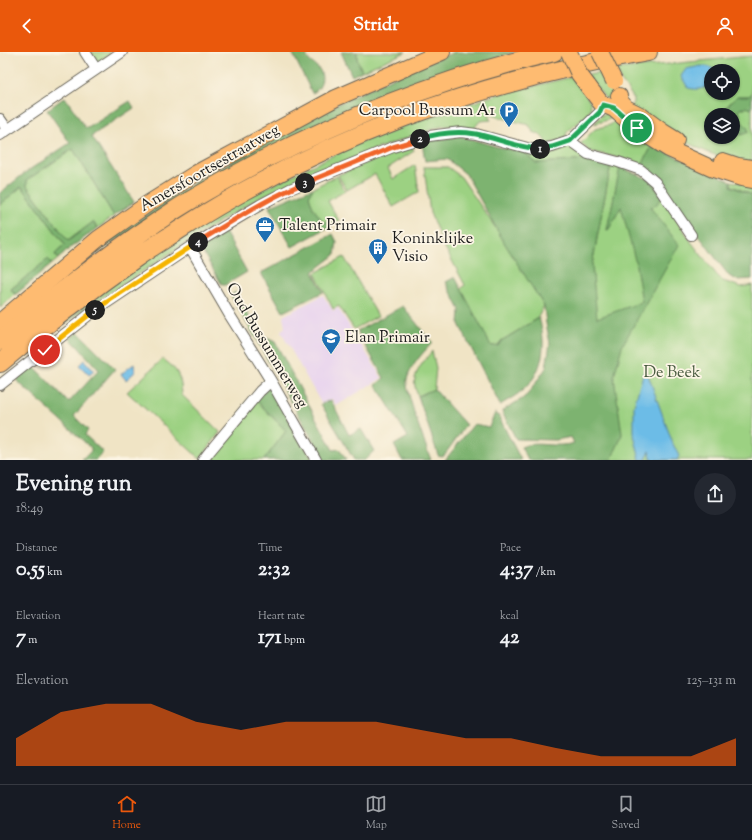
<!DOCTYPE html>
<meta charset="utf-8">
<style>
:root{--surface:#171b24;--page:#242831;--text:#f1f3f6;--muted:#9ea1a6;--line:#363941;--accent:#ea580c}
body{margin:0;font-family:"Sorts Mill Goudy",serif;background:var(--page);color:var(--text);height:100vh;display:flex;flex-direction:column;font-size:15px;white-space:nowrap}
*{box-sizing:border-box;margin:0}
p{font-size:13px;color:var(--muted)}
.icon{flex:none;width:22px;height:22px;fill:none;stroke:currentColor;stroke-width:2;stroke-linecap:round;stroke-linejoin:round}
.map{position:relative;height:408px;overflow:hidden}
.details{display:flex;flex-direction:column;background:var(--surface);flex:1}
.details>*{flex:none}
.fabs{position:absolute;left:704px;top:12px;display:grid;gap:8px}
.fabs a{display:grid;place-items:center;width:36px;height:36px;border-radius:50%;background:var(--surface);box-shadow:0 1px 3px #0004;font-size:20px}
.pin{position:absolute;display:grid;place-items:center;width:34px;height:34px;color:#fff;margin:-17px;border:2px solid #fff;border-radius:50%;box-shadow:0 1px 4px #0007}
.km{position:absolute;width:20px;height:20px;margin:-10px;border-radius:50%;background:#222;color:#fff;font-size:11px;line-height:20px;text-align:center}
.round{display:grid;place-items:center;flex:none;width:42px;height:42px;border-radius:21px;background:var(--page)}
.head{display:flex;align-items:center;justify-content:space-between;height:68px;padding:0 16px}
h1{font-size:22px;font-weight:700;line-height:30px}
.stats{display:grid;grid-template-columns:repeat(3,1fr);gap:6px;height:68px;padding:4px 16px}
.stats div{display:grid;align-content:center}
.stats b{font-size:20px;font-weight:700}
.stats small{font-size:11px;font-weight:400}
.stats p{font-size:11px}
.chart{height:112px;padding:8px 16px}
.chart p{display:flex;justify-content:space-between}
.chart svg{width:100%;height:72px;margin-top:4px;fill:var(--accent);opacity:.7}
header{display:flex;justify-content:space-between;align-items:center;height:52px;padding:0 16px;background:var(--accent);color:#fff;font-size:18px;font-weight:700}
.dock{display:flex;justify-content:space-around;align-items:center;height:56px;border-top:1px solid var(--line);background:var(--surface);font-size:11px;color:var(--muted)}
.dock a{display:grid;justify-items:center;gap:2px}
.dock .on{color:var(--accent)}
.map>svg:first-child{display:block}
.built{fill:#e7d2ef}
.green{fill:#9cd182;stroke:#5c764f;fill-rule:evenodd}
.forest{fill:#7db370;stroke:#4c6846}
.water{fill:#6cbce7;stroke:#446c82}
.lines{fill:none;stroke-linecap:round;stroke-linejoin:round}
.street-casing{stroke:#666257;stroke-width:12}
.primary-casing{stroke:#666257;stroke-width:18}
.highway-casing{stroke:#666257;stroke-width:20}
.street{stroke:#fff;stroke-width:10}
.primary{stroke:#febb71;stroke-width:16}
.highway{stroke:#febb71;stroke-width:18}
.primary-bridge-casing{stroke:#666257;stroke-width:18;stroke-linecap:butt}
.primary-bridge{stroke:#febb71;stroke-width:16}
.split-1-casing{stroke:#fff;stroke-width:8}
.split-2-casing{stroke:#fff;stroke-width:8}
.split-3-casing{stroke:#fff;stroke-width:8}
.split-4-casing{stroke:#fff;stroke-width:8}
.split-5-casing{stroke:#fff;stroke-width:8}
.split-6-casing{stroke:#fff;stroke-width:8}
.split-1{stroke:#22a559;stroke-width:5}
.split-2{stroke:#22a559;stroke-width:5}
.split-3{stroke:#f0652b;stroke-width:5}
.split-4{stroke:#f0652b;stroke-width:5}
.split-5{stroke:#f5b400;stroke-width:5}
.split-6{stroke:#f5b400;stroke-width:5}
.labels{text-anchor:middle;dominant-baseline:central;stroke-width:3.5;stroke-linejoin:round;paint-order:stroke}
.poi-label{font-size:16px;fill:#1c1c1c;stroke:#fcf5e5;text-anchor:start}
.street-label{font-size:16px;fill:#1c1c1c;stroke:#fcf5e5}
.park-label{font-size:16px;fill:#495b40;stroke:#fcf5e5}
</style>
<header><svg class="icon" aria-label="back" viewBox="0 0 24 24"><path d="M15 5l-7 7 7 7"/></svg>Stridr<svg class="icon" aria-label="person" viewBox="0 0 24 24"><circle cx="12" cy="8" r="4"/><path d="M4 21q1-7 8-7t8 7"/></svg></header>
<div class="map">
<svg width="752" height="408" viewBox="0 0 752 408">
<rect width="100%" height="100%" fill="#fcf5e5"/>
<filter id="ink" filterUnits="userSpaceOnUse"><feTurbulence type="fractalNoise" baseFrequency=".025" numOctaves="2"/><feDisplacementMap in="SourceGraphic" scale="8" xChannelSelector="R" yChannelSelector="G"/><feConvolveMatrix kernelMatrix="1 2 1 2 8 2 1 2 1" color-interpolation-filters="sRGB"/></filter>
<filter id="wash" filterUnits="userSpaceOnUse"><feTurbulence type="fractalNoise" baseFrequency=".012" numOctaves="4" result="noise"/><feDisplacementMap in="SourceGraphic" scale="16" xChannelSelector="R" yChannelSelector="G"/><feGaussianBlur stdDeviation="0.9" result="paint"/><feColorMatrix in="noise" values="0 0 0 0 0 0 0 0 0 0 0 0 0 0 0 0 0 1.4 0 .05"/><feComposite in="paint" operator="in"/></filter>
<g filter="url(#wash)">
<rect width="100%" height="100%" fill="#f0e4c5"/>
<path class="built" d="M323,243L333,259L338,256L382,326L336,354L332,347L321,351L281,280L285,275L283,264Z"/>
<path class="green" d="M91,0H109L110,2L98,10Z
M357,0H406L362,19L357,7Z
M752,4V41L749,44H737L719,63H711V85H733V75L735,79L747,75L741,69L739,58L746,55L752,57V110C711,111 664,77 631,55L633,50V45L620,27L617,17ZM714,17V19H733V41H711V31L705,36L681,24Z
M600,21L606,31L610,30C612,37 613,43 606,47L587,23Z
M572,25L590,49L591,56L587,63L567,80L565,86L549,92L539,82L533,80L529,73L491,63L488,64L491,68L480,69L474,76L471,78L461,74H443L420,81L366,101L260,145L199,182L85,257L41,289L43,285L151,204L241,148L369,86L499,42Z
M608,61L616,63L608,68L594,72L602,63Z
M619,66L652,94L644,109L639,114L632,109L589,99L581,91L595,77L610,73Z
M411,92L414,99L388,116L393,127L415,113L419,140L393,155L375,122L347,138L338,123Z
M567,95L574,97L591,108L536,111L524,100C538,103 554,105 567,95Z
M73,97L114,164L98,176L93,170L68,189L27,134V128Z
M611,112L620,115L651,132L668,154L692,191L716,222L723,229L741,235L752,233V408H606L592,213ZM618,126L623,158L621,154L609,177L607,178Z
M424,115H448L461,125L516,206L544,254L537,267L501,289L498,293L491,294L461,237L465,233L442,190L430,161Z
M337,124L345,139L328,149L339,169L336,171L323,170L313,156L309,144L313,136Z
M731,129L752,133V143L731,133Z
M21,135L23,136L65,193L55,202L58,207L52,212L48,208L11,237L15,243L0,256V153Z
M344,205L378,264L354,277L339,254L333,257L315,221Z
M432,299L436,316L434,337L418,344C417,341 415,337 415,334C412,322 425,308 432,299Z
M163,307C178,318 181,324 182,343L220,380L200,407L127,340Z
M256,348L286,379L264,408H208Z"/>
<path class="forest" d="M292,0H306C307,11 313,10 319,17C325,25 321,38 312,41Z
M341,0H357V7L362,19L352,24Z
M455,0H516L465,16L119,186L87,207C147,158 213,119 280,82C337,52 395,22 455,0Z
M752,41V57L746,55L739,58L741,69L747,75L749,80L741,83C733,77 733,73 733,63H719L737,44H749Z
M65,45L85,75L88,76L130,49L134,56L93,83L92,85L134,150L114,164L73,97L27,128V134L68,189L93,170L98,176L70,196L58,207L55,202L65,193L23,136L21,135L0,153V141L26,120L70,91L47,58Z
M460,84L498,95L524,100L536,111L591,108L611,112L592,213L597,266L642,250L635,208L621,155L609,177L607,178L620,115L648,127L662,145L656,153L650,155L679,193L622,294L614,325L622,382L621,386L611,408H528L521,395C535,388 556,397 574,391L571,385L556,388L516,387L502,360L503,358L522,347L528,342L546,316L550,291L546,271L544,254L505,192L466,122L447,107L425,109L422,90Z
M652,94L731,129V134L752,143V227L737,228L729,224L700,185L691,180L639,114L644,109Z
M313,136L309,144L313,156L323,170L336,171L292,195L269,155Z
M225,180L247,220L225,233H222L200,195Z
M333,182L337,190L335,203L313,220L323,240L283,260L261,221Z
M48,207L52,212L15,243L11,237Z
M455,225L491,294L498,293L501,289L539,266C547,291 544,320 523,338C516,344 508,348 500,353L459,272L460,258L446,230Z
M236,240L258,282L275,290L333,398L339,397L346,408H324L231,243Z
M403,254L432,291C422,302 412,312 407,327C404,337 426,394 431,408H402L394,393L408,385L376,333L384,326L357,279Z
M78,280L115,317L74,364L88,378L85,383L103,400L96,408H82L91,399V396L16,328L33,314L67,349H70L99,318L70,286Z
M269,333L313,408H264L286,379L256,348Z
M434,337L466,373L445,402L442,404L438,403L418,344Z
M331,348L349,383L361,377L374,399L365,408H354L321,352Z
M495,361L498,363L521,408H445L474,372L489,375Z"/>
<path class="water" d="M701,14L709,15L714,17V19H711V31C703,38 697,38 688,36L681,24L686,17Z
M84,308L94,319L89,323L79,313Z
M134,312L135,320L126,328L121,322Z
M644,319L647,320L673,392L679,404L677,408H651L650,398L646,408H640L634,383V354Z"/>
</g>
<g filter="url(#ink)">
<g class="lines">
<defs>
<path id="street" d="M85,0L96,17
M0,67L7,77
M0,83L122,0
M570,89L588,102L618,110L641,118L655,130L691,183
M190,195L229,262L271,329L316,408
M0,333L90,262L190,195L260,153L290,137L393,95L429,84L461,80L476,82L531,97H540L552,95L570,89L600,60L603,53
M203,408L210,399L260,339L271,329"/>
<path id="primary" d="M588,34L601,51L614,57L637,77L669,97L713,117L741,126L752,128
M619,44L620,49L626,56L640,63L663,80L676,88
M723,109L738,114L752,116
M0,270L98,187L149,151L195,122L336,46L442,0"/>
<path id="highway" d="M0,289C56,243 113,198 175,158C203,140 233,124 263,108C356,61 452,23 554,0
M0,311C44,274 89,239 136,206C150,196 165,187 179,178C324,85 478,30 648,0"/>
</defs>
<use href="#street" class="street-casing"/>
<use href="#primary" class="primary-casing"/>
<use href="#highway" class="highway-casing"/>
<use href="#street" class="street"/>
<use href="#primary" class="primary"/>
<use href="#highway" class="highway"/>
<defs>
<path id="primary-bridge" d="M569,0L579,22L588,34
M600,0L614,29"/>
</defs>
<use href="#primary-bridge" class="primary-bridge-casing"/>
<use href="#primary-bridge" class="primary-bridge"/>
</g>
</g>
<g class="lines" filter="url(#ink)">
<defs>
<path id="split-1" d="M540,97L552,95L570,89L600,60L603,53L614,56L637,76"/>
<path id="split-2" d="M420,87C438,81 457,79 476,82C497,86 518,96 540,97"/>
<path id="split-3" d="M305,131L393,95L420,87"/>
<path id="split-4" d="M198,190C233,169 267,146 305,131"/>
<path id="split-5" d="M95,258L198,190"/>
<path id="split-6" d="M45,298L95,258"/>
</defs>
<use href="#split-1" class="split-1-casing"/>
<use href="#split-2" class="split-2-casing"/>
<use href="#split-3" class="split-3-casing"/>
<use href="#split-4" class="split-4-casing"/>
<use href="#split-5" class="split-5-casing"/>
<use href="#split-6" class="split-6-casing"/>
<use href="#split-1" class="split-1"/>
<use href="#split-2" class="split-2"/>
<use href="#split-3" class="split-3"/>
<use href="#split-4" class="split-4"/>
<use href="#split-5" class="split-5"/>
<use href="#split-6" class="split-6"/>
</g>
<defs>
<symbol id="parking-pin" viewBox="-11 -11 22 30"><path d="M0 17L-7.5 6A9.5 9.5 0 1 1 7.5 6Z" fill="#1f6fb2" stroke="#fcf5e5"/><path d="M-3.5-5.5H1a3.5 3.5 0 0 1 0 7H-1V5.5H-3.5ZM-1-3.4V-.6H.8a1.4 1.4 0 0 0 0-2.8Z" fill="#fff"/></symbol>
<symbol id="office-pin" viewBox="-11 -11 22 30"><path d="M0 17L-7.5 6A9.5 9.5 0 1 1 7.5 6Z" fill="#1f6fb2" stroke="#fcf5e5"/><path d="M-6-3h4V-5.5h4V-3h4V5H-6ZM-1-4.5V-3h2v-1.5ZM-6 0V1H6V0Z" fill="#fff"/></symbol>
<symbol id="building-pin" viewBox="-11 -11 22 30"><path d="M0 17L-7.5 6A9.5 9.5 0 1 1 7.5 6Z" fill="#1f6fb2" stroke="#fcf5e5"/><path d="M-4-6H4V6H1V3H-1V6H-4ZM-2.5-4.3h1.7v1.8h-1.7ZM.8-4.3h1.7v1.8H.8ZM-2.5-1h1.7V.8h-1.7ZM.8-1h1.7V.8H.8Z" fill="#fff"/></symbol>
<symbol id="school-pin" viewBox="-11 -11 22 30"><path d="M0 17L-7.5 6A9.5 9.5 0 1 1 7.5 6Z" fill="#1f6fb2" stroke="#fcf5e5"/><path d="M0-5L7-2L0 1L-7-2ZM-4 1L0 2.5L4 1V4Q0 6-4 4Z" fill="#fff"/></symbol>
</defs>
<g fill-rule="evenodd">
<use href="#parking-pin" x="498" y="48" width="22" height="30"/>
<use href="#office-pin" x="254" y="163" width="22" height="30"/>
<use href="#building-pin" x="367" y="185" width="22" height="30"/>
<use href="#school-pin" x="320" y="275" width="22" height="30"/>
</g>
<g class="labels">
<g class="poi-label">
<text x="495" y="59" text-anchor="end">Carpool Bussum A1</text>
<text x="279" y="174">Talent Primair</text>
<text x="392" y="187">Koninklijke<tspan x="392" dy="18">Visio</tspan></text>
<text x="345" y="286">Elan Primair</text>
</g>
<g class="street-label">
<text transform="translate(210 117) rotate(-30)">Amersfoortsestraatweg</text>
<text transform="translate(266 294) rotate(59)">Oud Bussummerweg</text>
</g>
<g class="park-label">
<text x="672" y="321">De Beek</text>
</g>
</g>
</svg>
<div class="fabs">
<a><svg class="icon" aria-label="locate" viewBox="0 0 24 24"><circle cx="12" cy="12" r="6"/><path d="M12 2v4M12 18v4M2 12h4M18 12h4"/></svg></a>
<a><svg class="icon" aria-label="layers" viewBox="0 0 24 24"><path d="M12 4l9 5-9 5-9-5zM3 14l9 5 9-5"/></svg></a>
</div>
<div class="pin" style="left:637px;top:76px;background:#1e9e55"><svg class="icon" aria-label="arrive" viewBox="0 0 24 24"><path d="M6 21V4h12l-3 4 3 4H6"/></svg></div>
<div class="pin" style="left:45px;top:298px;background:#d93025"><svg class="icon" aria-label="check" viewBox="0 0 24 24"><path d="M5 12l5 5 9-10"/></svg></div>
<b class="km" style="left:540px;top:97px">1</b>
<b class="km" style="left:420px;top:87px">2</b>
<b class="km" style="left:305px;top:131px">3</b>
<b class="km" style="left:198px;top:190px">4</b>
<b class="km" style="left:95px;top:258px">5</b>
</div>
<section class="details">
<div class="head"><div><h1>Evening run</h1><p>18:49</p></div><a class="round"><svg class="icon" aria-label="share" viewBox="0 0 24 24"><path d="M12 15V3M7 8l5-5 5 5M5 13v7h14v-7"/></svg></a></div>
<div class="stats">
<div><p>Distance</p><b>0.55<small> km</small></b></div>
<div><p>Time</p><b>2:32</b></div>
<div><p>Pace</p><b>4:37<small> /km</small></b></div>
</div>
<div class="stats">
<div><p>Elevation</p><b>7<small> m</small></b></div>
<div><p>Heart rate</p><b>171<small> bpm</small></b></div>
<div><p>kcal</p><b>42</b></div>
</div>
<div class="chart"><p><span>Elevation</span>125–131 m</p>
<svg viewBox="0 0 160 44" preserveAspectRatio="none"><path d="M0 44V27L10 11L20 6L30 6L40 17L50 22L60 17L70 17L80 17L90 22L100 27L110 27L120 33L130 38L140 38L150 38L160 27V44z"/></svg>
</div>
</section>
<nav class="dock">
<a class="on"><svg class="icon" aria-label="home" viewBox="0 0 24 24"><path d="M3 11l9-7 9 7M6 9v11h12V9"/></svg>Home</a>
<a><svg class="icon" aria-label="map" viewBox="0 0 24 24"><path d="M3 6l6-2 6 2 6-2v14l-6 2-6-2-6 2zM9 4v14M15 6v14"/></svg>Map</a>
<a><svg class="icon" aria-label="saved" viewBox="0 0 24 24"><path d="M7 4h10v16l-5-4-5 4z"/></svg>Saved</a>
</nav>
